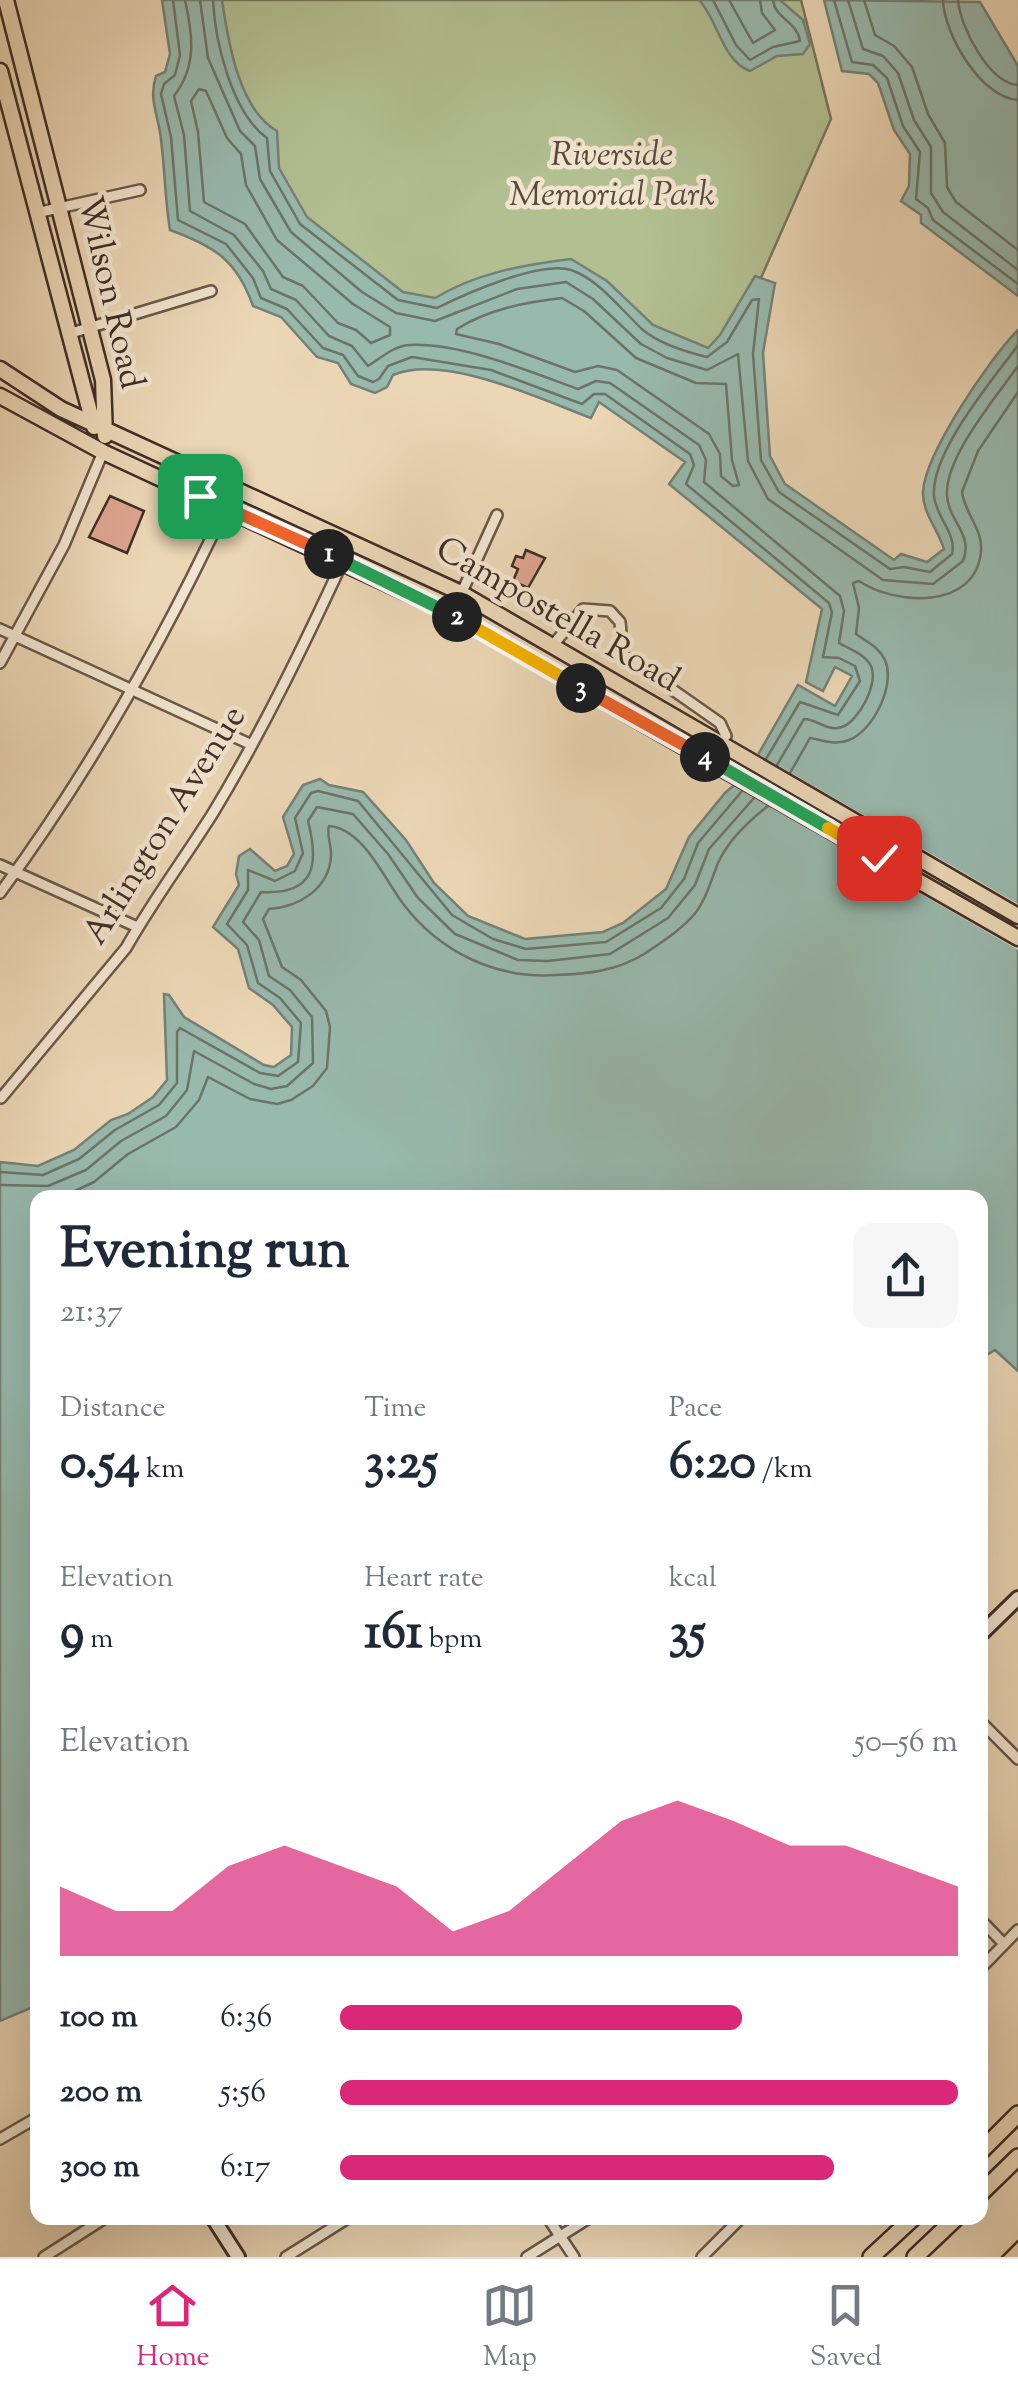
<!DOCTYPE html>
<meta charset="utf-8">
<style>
:root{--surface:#fff;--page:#f6f6f7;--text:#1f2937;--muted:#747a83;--line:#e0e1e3;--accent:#db2777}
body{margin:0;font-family:"Sorts Mill Goudy",serif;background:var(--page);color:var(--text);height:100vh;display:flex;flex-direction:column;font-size:38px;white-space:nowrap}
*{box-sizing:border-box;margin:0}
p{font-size:32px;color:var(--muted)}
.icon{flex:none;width:55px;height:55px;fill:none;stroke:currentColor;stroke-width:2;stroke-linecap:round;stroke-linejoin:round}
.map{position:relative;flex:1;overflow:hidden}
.side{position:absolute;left:30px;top:1190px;width:958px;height:1035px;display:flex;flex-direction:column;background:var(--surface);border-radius:20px;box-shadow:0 10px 40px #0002}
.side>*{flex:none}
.pin{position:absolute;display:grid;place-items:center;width:85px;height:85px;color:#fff;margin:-42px;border-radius:20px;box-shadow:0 5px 15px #0006}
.km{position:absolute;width:50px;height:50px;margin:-25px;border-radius:50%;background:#222;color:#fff;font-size:28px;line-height:50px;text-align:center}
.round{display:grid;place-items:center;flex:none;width:105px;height:105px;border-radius:20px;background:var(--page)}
.head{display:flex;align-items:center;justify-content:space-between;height:170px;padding:0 30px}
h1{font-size:55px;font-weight:800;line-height:75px}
.figures{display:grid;grid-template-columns:repeat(3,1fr);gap:15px;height:170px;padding:10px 30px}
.figures div{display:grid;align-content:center}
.figures b{font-size:50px;font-weight:800}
.figures small{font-size:28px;font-weight:400}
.figures p{font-size:28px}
.chart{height:280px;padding:20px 30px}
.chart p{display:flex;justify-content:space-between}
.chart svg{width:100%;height:180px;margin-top:10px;fill:var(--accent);opacity:.7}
ul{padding:0 30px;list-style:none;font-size:32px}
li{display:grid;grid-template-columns:160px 120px 1fr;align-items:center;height:75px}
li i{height:25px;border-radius:12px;background:var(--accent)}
.tabs{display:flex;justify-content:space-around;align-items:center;height:140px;border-top:2px solid var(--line);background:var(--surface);font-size:28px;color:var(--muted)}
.tabs a{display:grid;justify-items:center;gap:5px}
.tabs .selected{color:var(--accent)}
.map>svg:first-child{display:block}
.green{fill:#b2bf91;stroke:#79765c;stroke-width:2.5}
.water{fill:#98b9ad;stroke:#758177;stroke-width:2.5}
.pier{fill:#ebd6b5}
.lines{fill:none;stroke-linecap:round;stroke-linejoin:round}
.shore{stroke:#6c746a;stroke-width:2.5}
.building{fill:#dca48e;stroke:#402e26;stroke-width:2.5}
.street-casing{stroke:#6b584a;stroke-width:14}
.secondary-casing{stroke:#402e26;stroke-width:18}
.primary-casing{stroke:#402e26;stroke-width:19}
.highway-casing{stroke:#402e26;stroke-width:20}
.street{stroke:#f2e4cf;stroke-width:9}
.secondary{stroke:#f2e4cf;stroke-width:12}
.primary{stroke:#ebd6b5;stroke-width:14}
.highway{stroke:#ebd6b5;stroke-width:15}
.tram{stroke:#402e26;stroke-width:2.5}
.split-1-casing{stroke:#fff;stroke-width:20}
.split-2-casing{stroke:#fff;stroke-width:20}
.split-3-casing{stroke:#fff;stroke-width:20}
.split-4-casing{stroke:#fff;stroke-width:20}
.split-5-casing{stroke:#fff;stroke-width:20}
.split-6-casing{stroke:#fff;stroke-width:20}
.split-1{stroke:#f0652b;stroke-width:12}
.split-2{stroke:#22a559;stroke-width:12}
.split-3{stroke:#f5b400;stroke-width:12}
.split-4{stroke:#f0652b;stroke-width:12}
.split-5{stroke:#22a559;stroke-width:12}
.split-6{stroke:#f5b400;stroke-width:12}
.labels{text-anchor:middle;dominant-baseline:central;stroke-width:9;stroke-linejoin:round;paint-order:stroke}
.park-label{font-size:35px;font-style:italic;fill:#574b3b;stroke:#f2e4cf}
.street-label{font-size:35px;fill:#402e26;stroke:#f2e4cf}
</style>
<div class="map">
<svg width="1018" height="2257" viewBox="0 0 1018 2257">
<rect width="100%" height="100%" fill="#ebd6b5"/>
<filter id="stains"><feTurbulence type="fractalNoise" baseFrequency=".002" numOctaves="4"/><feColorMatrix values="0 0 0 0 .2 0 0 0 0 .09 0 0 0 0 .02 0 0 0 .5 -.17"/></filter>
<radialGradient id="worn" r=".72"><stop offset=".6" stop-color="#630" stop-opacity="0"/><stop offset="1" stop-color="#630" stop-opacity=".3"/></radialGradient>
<path class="green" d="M212,0H801L831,119L702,412L415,315L352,270L257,162Z"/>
<path class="water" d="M162,0H222C228,41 239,110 277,131L279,168L307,217L403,292L435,298C477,273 522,265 571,259L607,281L653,325L708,348L720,335L755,276L775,283L763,353L770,456L785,484L894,560L901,554L927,562L944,549C938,529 922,513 923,491C926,452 990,358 1018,330V1371L995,1350L980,1359V1198H38V2005L0,2021V1162L38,1166L74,1150L111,1120L128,1114L153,1097L167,1080L164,994L169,995L184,1017L264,1065L274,1067L291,1055L292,1027L273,1005L249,988L238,949L213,927L239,885L236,874L239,856L250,849L275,871L287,866L294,854L283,817L303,785L320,779L329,785L363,792L406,840L434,883L468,916L525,939L603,932L623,923L666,889L689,837L725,793L747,774L798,685L835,706L852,676L835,667L823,691L806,682L822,609L669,484L685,462L599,402L591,418C540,399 444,353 393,375L387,387L375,393L351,384L338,363L317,357L281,317L253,306C237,260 214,246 170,230C165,200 165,170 161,140C159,116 148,100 156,76L165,72L170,54Z
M699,0H780L803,20L810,44L803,54L777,56L750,71C722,61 718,20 699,0Z
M824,0L980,2L1018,66V296L921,223V215L901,201L909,186L910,154L894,130L878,83L869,74L842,71Z"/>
<path class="pier" d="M753,751L1018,904V950L729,783L743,771Z"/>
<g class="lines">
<path class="shore" d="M173,0L180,55L175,75L164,84L161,94L171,137L178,220L226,244L253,278L261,298L287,309L323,348L343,355L358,376L373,382L379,379L388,366L412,357L491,370L582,404L594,394H605L690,454L694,465L686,484L829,603L832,612L823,657L839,658L855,666L860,681L838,715L800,702L766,759
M185,0C193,36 197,66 174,96L184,135L190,211L234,235L263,271L271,289L296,300L329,336L352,346L368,366C380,359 393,346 409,345C459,342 531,372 578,389L596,381L610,383L699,445L706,460L704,482L840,596L844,611L839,643C849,649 865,654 871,666C879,683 859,721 842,727C827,732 817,719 804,719L777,765
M200,0L208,58L240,131L255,146L260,179L291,232L362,292L396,313L435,321L517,289L566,282L593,299L641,344L667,358L707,370L738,354L748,461L768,499L883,580L933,584L963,561C974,534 948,521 947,495C945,457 996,397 1018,366
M213,0C215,42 232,113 267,138L270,171L300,224L398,300L437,308C465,294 541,260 571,270C600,280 621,310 643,330C660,344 686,352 707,357L727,342L752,300L759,299L753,354L761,460L779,492L890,569L904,567L930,572L952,554C957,534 936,517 934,496C931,451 993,380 1018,345
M713,0L736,45L750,60L773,47L800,41C797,21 775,19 773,0
M729,0L753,43L775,30L762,13L760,0
M834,0L852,62L873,65L887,78L903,126L920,152L916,199L928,208L933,220L1018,284
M848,0L863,49L883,56L898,73L914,120L931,147V193L943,212L1018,270
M864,0L875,35L894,46L912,67L928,114L945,143L947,187L956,202L1018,250
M943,0C944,34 981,98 1018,100
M958,0C960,27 989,83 1018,85
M199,89L206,91L227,138L241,154L246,185L277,240L353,304L390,327V335L371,343L356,330L338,323L303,286L283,277L245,224L204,202L198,132L191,101Z
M562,298L584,311L636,358L696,383L726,384L732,460L739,485L733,486L721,476L720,454L709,434L617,370L598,366L575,372L499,344L456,334L457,329C489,309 526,302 562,298Z
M790,773L810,738C823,740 835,746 849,740C873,731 896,685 885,660C879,647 867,642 856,634L859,608L853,583L859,581C894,605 976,611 981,551C983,529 965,514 962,492L978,451L1018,392
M0,1172L43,1175L79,1159L115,1130L159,1105L177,1083V1032L180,1028L260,1073L278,1076L298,1062L301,1023L280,998L258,983L247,945L227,924L248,890V870L275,881L295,871L303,853L295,818L311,793L318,791L358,801L452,915L493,939L526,949L606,942L661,908L684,879L698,843L742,791
M0,1185L48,1186L86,1170L121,1141L166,1116L187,1090L194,1051L254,1084L271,1089L287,1086L313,1063L312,1017L290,990L269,976L259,940L243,922L261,892C316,895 319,864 308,821L317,807L353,814L388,854L418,898L455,934L518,960L548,961L610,954L668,918L695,885L709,849L754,798
M60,1198L94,1182L128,1154L176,1127L199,1100L208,1077L250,1099L277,1104L291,1100L313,1086L327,1068L330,1027L326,1011L301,980L282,967L263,919L269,909C299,907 329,889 331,856C332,845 326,836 329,826C364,829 384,879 404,905C441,953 497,979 556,975C587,974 617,971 644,954C662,942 684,928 697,911C708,895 711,880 718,863C728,841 750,820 768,806"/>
</g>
<path class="building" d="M110,496L144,511L127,553L89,537Z
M526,550L545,558L528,588L513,581L518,569L512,566L516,556L523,558Z"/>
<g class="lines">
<defs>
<path id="street" d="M36,213L140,190
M68,334L211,291
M452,614L497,515
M0,629L252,745
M553,645L583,609L610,611L620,622L623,655L720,723L726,736
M0,663L64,545L103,452
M0,865L135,926
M0,893C94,766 169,631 235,487
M1,1098L126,948C152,902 184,859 213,813C262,732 303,647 343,561
M980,1721L1018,1759
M980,1919L1004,1944
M980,1969L1018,1930
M0,2139L38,2117
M548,2218L574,2257
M44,2257L105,2218
M286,2257L348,2218
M527,2257L589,2218
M702,2257L741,2218"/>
<path id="secondary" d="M980,1635L1018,1598
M213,2218L238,2257"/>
<path id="primary" d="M6,0L103,380L105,436
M0,71L94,427
M0,369L61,409L461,593L1018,916
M0,396L103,452L452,614L1018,938"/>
<path id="highway" d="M980,2152L1018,2114
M980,2194L1018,2157
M871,2257L913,2218
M915,2257L956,2218"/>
</defs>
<use href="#street" class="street-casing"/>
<use href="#secondary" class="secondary-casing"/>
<use href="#primary" class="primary-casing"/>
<use href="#highway" class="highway-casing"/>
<use href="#street" class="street"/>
<use href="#secondary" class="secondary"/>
<use href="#primary" class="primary"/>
<use href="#highway" class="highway"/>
<path class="tram" d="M1002,2257L1018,2241"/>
</g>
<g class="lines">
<defs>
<path id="split-1" d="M200,496L329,554"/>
<path id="split-2" d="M329,554L457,617"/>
<path id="split-3" d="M457,617L581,688"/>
<path id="split-4" d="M581,688L705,757"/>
<path id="split-5" d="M705,757L828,828"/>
<path id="split-6" d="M828,828L879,858"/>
</defs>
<use href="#split-1" class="split-1-casing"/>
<use href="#split-2" class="split-2-casing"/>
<use href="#split-3" class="split-3-casing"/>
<use href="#split-4" class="split-4-casing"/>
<use href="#split-5" class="split-5-casing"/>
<use href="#split-6" class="split-6-casing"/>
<use href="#split-1" class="split-1"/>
<use href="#split-2" class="split-2"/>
<use href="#split-3" class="split-3"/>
<use href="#split-4" class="split-4"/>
<use href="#split-5" class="split-5"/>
<use href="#split-6" class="split-6"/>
</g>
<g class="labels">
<g class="park-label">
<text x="612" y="156">Riverside<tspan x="612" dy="40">Memorial Park</tspan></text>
</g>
<g class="street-label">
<text transform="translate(109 293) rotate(77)">Wilson Road</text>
<text transform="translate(557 616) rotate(30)">Campostella Road</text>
<text transform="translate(166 826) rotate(-58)">Arlington Avenue</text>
</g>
</g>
<rect width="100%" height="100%" filter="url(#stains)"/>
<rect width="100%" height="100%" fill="url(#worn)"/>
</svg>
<div class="pin" style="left:200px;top:496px;background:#1e9e55"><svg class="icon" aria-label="arrive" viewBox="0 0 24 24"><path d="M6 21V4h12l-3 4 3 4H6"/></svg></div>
<div class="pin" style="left:879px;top:858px;background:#d93025"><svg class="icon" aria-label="check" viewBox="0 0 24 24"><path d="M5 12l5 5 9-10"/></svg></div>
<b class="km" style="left:329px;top:554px">1</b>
<b class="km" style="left:457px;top:617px">2</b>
<b class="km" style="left:581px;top:688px">3</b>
<b class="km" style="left:705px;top:757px">4</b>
<section class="side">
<div class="head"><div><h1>Evening run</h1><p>21:37</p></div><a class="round"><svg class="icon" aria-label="share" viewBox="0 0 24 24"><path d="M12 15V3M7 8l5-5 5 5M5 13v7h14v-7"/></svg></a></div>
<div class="figures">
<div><p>Distance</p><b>0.54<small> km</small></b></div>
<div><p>Time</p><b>3:25</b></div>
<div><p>Pace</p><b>6:20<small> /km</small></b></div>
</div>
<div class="figures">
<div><p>Elevation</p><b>9<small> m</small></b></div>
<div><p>Heart rate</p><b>161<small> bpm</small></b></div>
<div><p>kcal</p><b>35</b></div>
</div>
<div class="chart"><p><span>Elevation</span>50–56 m</p>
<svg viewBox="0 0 160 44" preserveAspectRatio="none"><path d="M0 44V27L10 33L20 33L30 22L40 17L50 22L60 27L70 38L80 33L90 22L100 11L110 6L120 11L130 17L140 17L150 22L160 27V44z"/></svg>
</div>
<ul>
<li><b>100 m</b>6:36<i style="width:65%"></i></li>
<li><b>200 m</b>5:56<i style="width:100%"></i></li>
<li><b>300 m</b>6:17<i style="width:80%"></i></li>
</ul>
</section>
</div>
<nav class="tabs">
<a class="selected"><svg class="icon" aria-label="home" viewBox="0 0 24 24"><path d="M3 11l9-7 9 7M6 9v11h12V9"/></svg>Home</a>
<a><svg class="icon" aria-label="map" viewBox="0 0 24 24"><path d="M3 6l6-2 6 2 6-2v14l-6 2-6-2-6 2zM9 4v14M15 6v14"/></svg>Map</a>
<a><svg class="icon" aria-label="saved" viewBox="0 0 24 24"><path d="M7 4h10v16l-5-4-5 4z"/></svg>Saved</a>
</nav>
